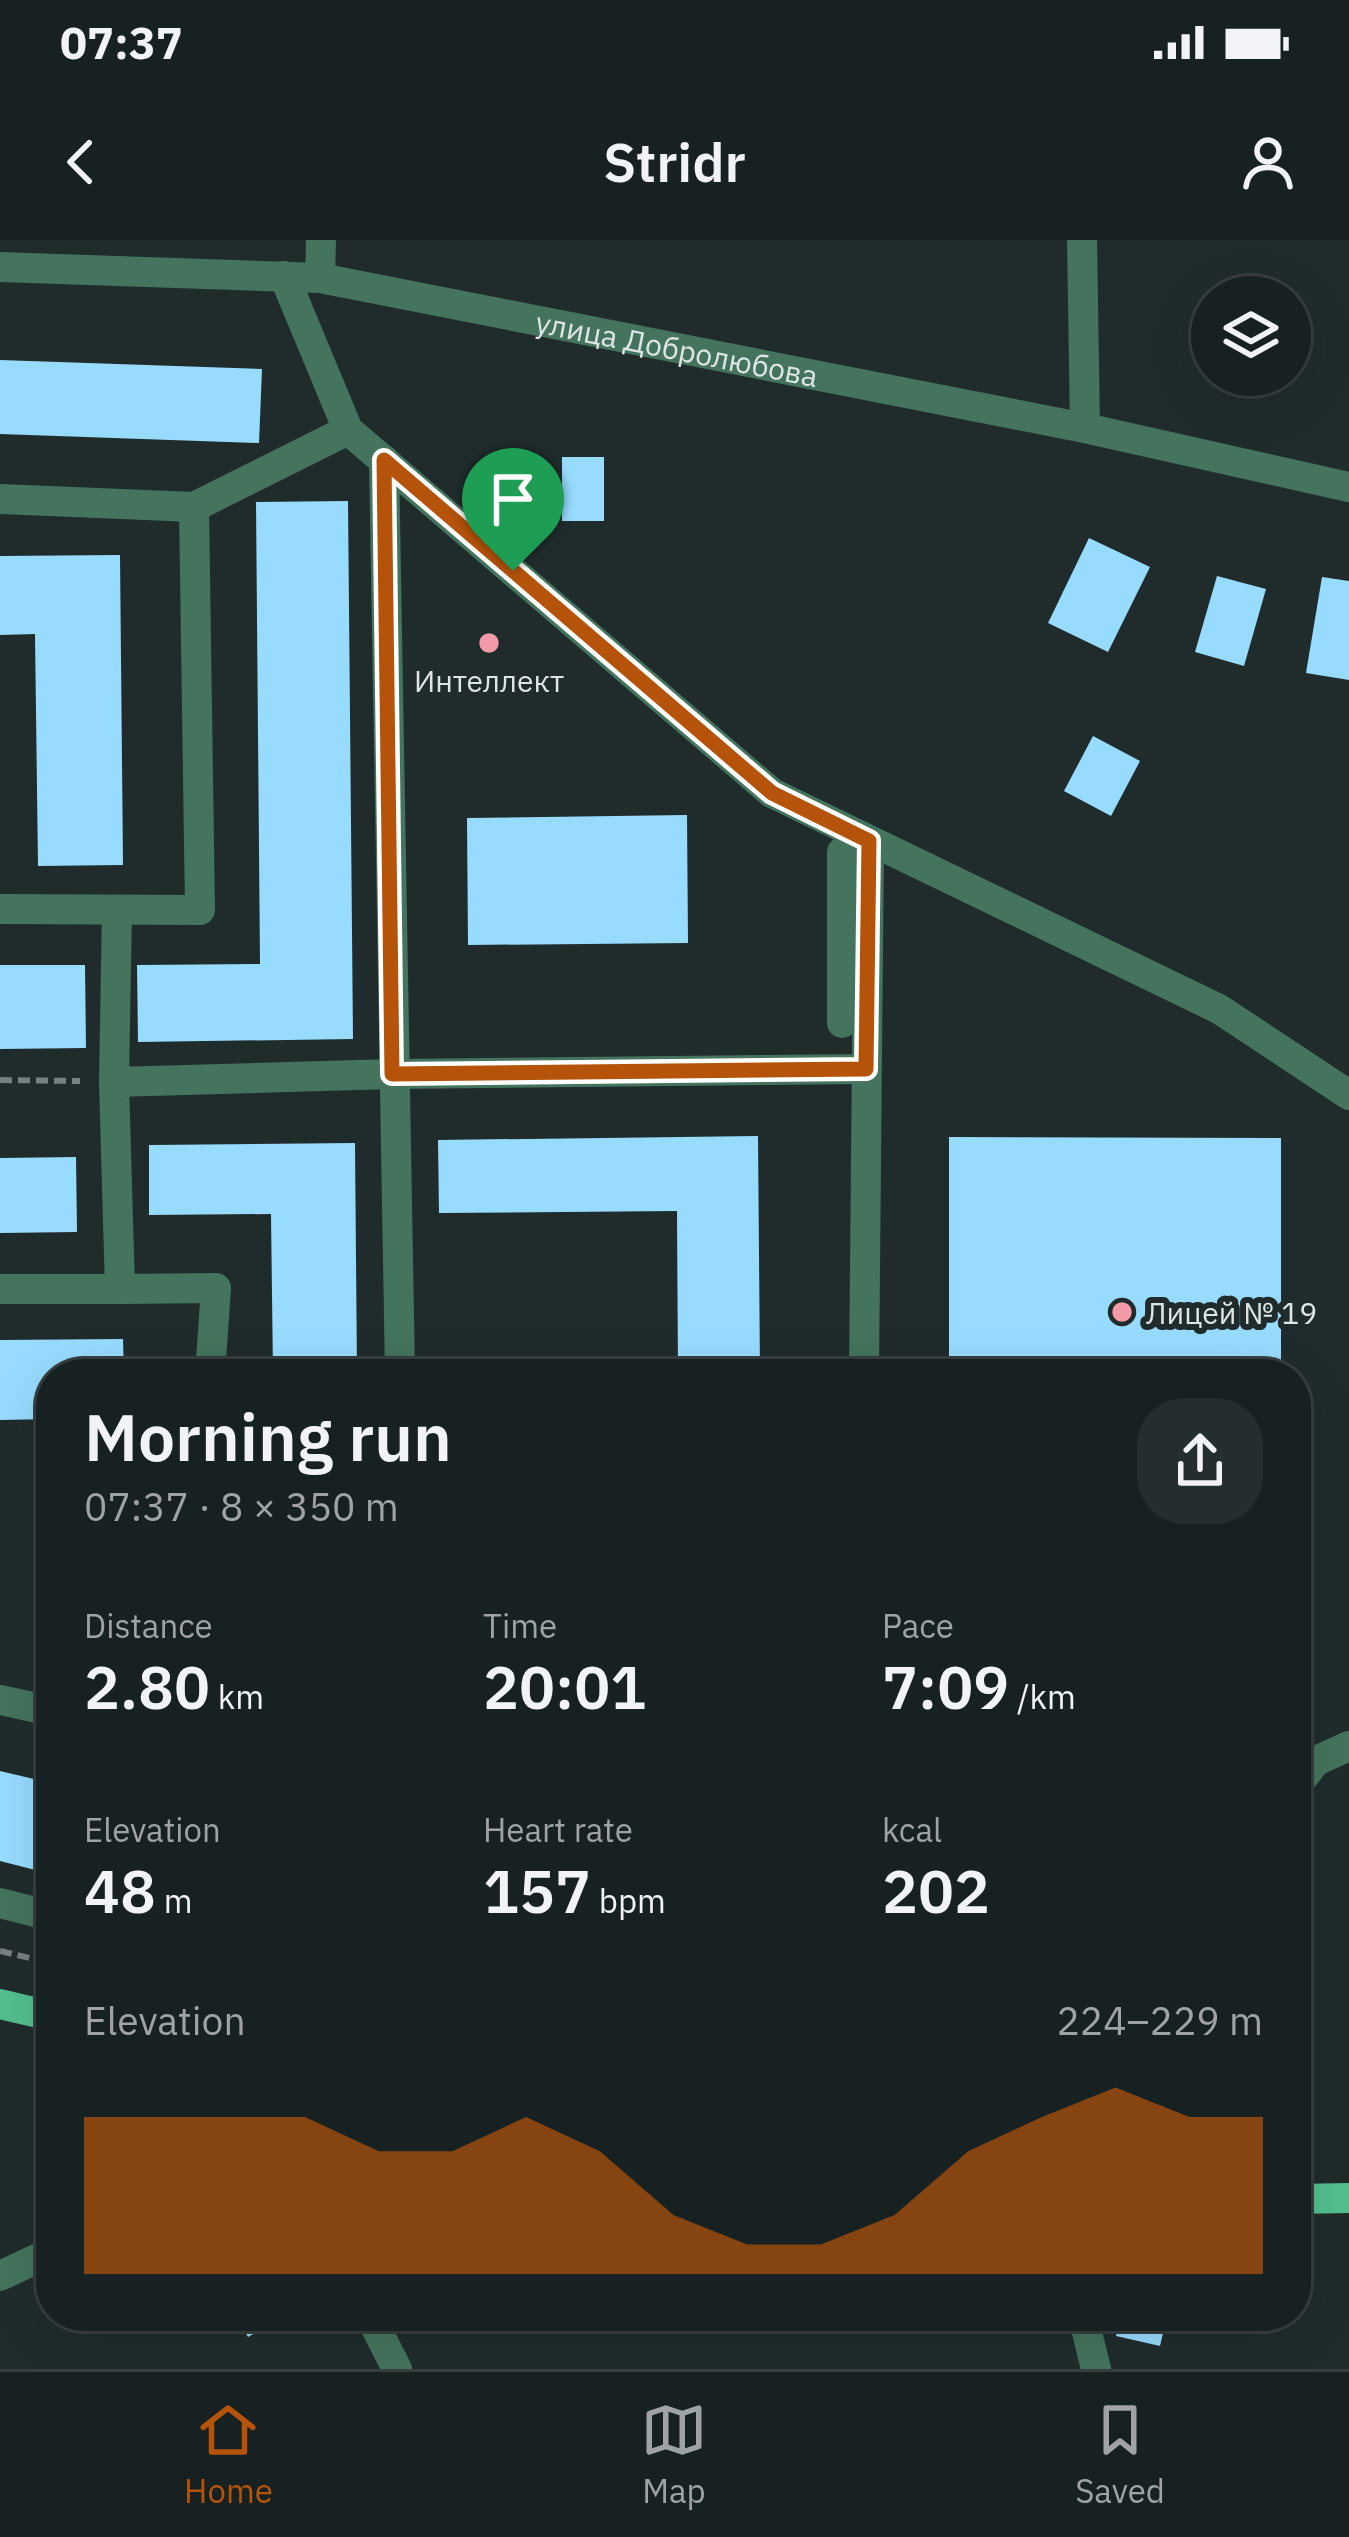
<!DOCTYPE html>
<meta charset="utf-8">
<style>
:root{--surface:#182121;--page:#252e2e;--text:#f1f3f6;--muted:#9fa3a5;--line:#363e3f;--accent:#b45309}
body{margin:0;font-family:"IBM Plex Sans",sans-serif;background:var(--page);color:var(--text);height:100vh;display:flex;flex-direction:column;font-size:45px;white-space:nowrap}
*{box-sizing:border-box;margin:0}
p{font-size:39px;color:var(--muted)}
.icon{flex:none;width:66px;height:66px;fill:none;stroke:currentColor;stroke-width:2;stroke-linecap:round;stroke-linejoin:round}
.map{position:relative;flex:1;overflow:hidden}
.side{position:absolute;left:36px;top:1119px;width:1275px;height:972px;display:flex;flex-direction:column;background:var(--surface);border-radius:48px;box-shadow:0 12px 48px #0002,0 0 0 3px var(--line)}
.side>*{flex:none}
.controls{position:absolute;left:1191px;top:36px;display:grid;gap:24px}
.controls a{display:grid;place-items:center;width:120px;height:120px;border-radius:50%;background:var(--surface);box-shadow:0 12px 48px #0002,0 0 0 3px var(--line);font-size:60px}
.pin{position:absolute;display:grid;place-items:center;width:102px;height:102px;color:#fff;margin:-123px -51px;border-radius:50% 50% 50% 0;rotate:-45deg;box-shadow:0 0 12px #0007}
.pin .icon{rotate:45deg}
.round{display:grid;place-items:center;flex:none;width:126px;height:126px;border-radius:48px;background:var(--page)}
.summary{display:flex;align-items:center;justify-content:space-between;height:204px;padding:0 48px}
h1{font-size:66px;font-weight:600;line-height:90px}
.figures{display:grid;grid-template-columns:repeat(3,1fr);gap:18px;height:204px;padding:12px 48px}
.figures div{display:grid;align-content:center}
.figures b{font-size:60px;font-weight:600}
.figures small{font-size:33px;font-weight:400}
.figures p{font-size:33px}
.chart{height:336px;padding:24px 48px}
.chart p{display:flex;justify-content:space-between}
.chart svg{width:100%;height:216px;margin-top:12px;fill:var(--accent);opacity:.7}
.status{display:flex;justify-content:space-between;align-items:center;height:84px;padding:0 60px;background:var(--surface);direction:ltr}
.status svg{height:33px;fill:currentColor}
header{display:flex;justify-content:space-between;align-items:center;height:156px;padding:0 48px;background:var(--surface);font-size:54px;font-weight:600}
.dock{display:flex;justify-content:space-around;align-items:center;height:168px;border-top:3px solid var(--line);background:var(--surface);font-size:33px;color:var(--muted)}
.dock a{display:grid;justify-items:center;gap:6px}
.dock .current{color:var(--accent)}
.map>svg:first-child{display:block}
.building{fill:#97dcff}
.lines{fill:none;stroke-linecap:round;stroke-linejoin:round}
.path{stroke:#788181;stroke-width:6;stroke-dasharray:12 6;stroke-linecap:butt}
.minor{stroke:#44745d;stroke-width:30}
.major{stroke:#53bf8f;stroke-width:30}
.route-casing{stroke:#fff;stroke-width:24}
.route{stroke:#b45309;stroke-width:15}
.poi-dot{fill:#f39aa8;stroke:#202c2c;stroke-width:4.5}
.labels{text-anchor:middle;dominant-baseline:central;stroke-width:12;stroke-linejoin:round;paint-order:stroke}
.street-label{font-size:30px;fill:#dee5e5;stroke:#202c2c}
.poi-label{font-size:30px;fill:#dee5e5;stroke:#202c2c}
</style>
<div class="status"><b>07:37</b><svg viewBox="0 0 49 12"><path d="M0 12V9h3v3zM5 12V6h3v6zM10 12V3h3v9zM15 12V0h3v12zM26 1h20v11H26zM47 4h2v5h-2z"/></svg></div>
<header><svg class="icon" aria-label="back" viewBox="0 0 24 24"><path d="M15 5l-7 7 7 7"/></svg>Stridr<svg class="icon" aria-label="person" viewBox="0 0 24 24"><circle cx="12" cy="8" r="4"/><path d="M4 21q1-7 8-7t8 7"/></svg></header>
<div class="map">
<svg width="1349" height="2129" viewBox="0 0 1349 2129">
<rect width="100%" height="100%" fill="#202c2c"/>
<path class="building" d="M0,120L262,129L259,203L0,194Z
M562,217H604V281H562Z
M348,261L353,799L138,802L137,725L260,724L256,262Z
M1089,298L1150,327L1108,412L1048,383Z
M120,315L123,625L38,626L35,394L0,395V316Z
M1217,336L1266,349L1244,426L1195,412Z
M1322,337L1349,341V440L1306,433Z
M1093,496L1140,521L1111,576L1064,551Z
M687,575L688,703L468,705L467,578Z
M0,725H85L86,808L0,809Z
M758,896L760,1134H678L677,971L439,973L438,900Z
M949,897L1281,898V1134H949Z
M355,903L357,1134H273L271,974L149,975V905Z
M76,917L77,992L0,993V918Z
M123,1099L124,1134H51V1179L0,1180V1100Z
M0,1531L51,1543V1634L0,1621Z
M236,2076H285L248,2097Z
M558,2076H613V2077L564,2094Z
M1121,2076H1167L1160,2106L1116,2096Z"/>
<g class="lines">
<path class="path" d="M0,840L80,841
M0,1711L51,1723"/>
<g class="minor">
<path d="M1082,0L1085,188"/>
<path id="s1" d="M0,27L320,38L1085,188L1349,247"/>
<path d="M284,36L348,190L772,553L1219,769L1349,855"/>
<path d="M320,38L321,0"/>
<path d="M384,220L400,1134"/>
<path d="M0,259L194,267L200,670L0,669"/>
<path d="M194,267L348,190"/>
<path d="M842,612V783"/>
<path d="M114,842L117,670"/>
<path d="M0,1049H120"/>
<path d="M210,1134L216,1048L120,1049L114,842L392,834L866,829"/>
<path d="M864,1134L869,601"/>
<path d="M0,1460L51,1471"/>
<path d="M1296,1546L1316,1521L1349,1506"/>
<path d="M0,1663L51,1676"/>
<path d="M0,2036L51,2012"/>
<path d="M370,2076L397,2129"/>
<path d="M1083,2076L1096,2129"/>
</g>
<path class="major" d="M0,1764L51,1776
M1296,1959L1349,1958"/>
</g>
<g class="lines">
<defs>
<path id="route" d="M384,220L772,553L869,601L866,829L392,834Z"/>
</defs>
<use href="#route" class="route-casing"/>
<use href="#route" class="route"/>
</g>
<g class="poi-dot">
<circle cx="489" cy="403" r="12"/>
<circle cx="1122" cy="1072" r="12"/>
</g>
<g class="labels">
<g class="street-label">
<text stroke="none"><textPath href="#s1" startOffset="684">улица Добролюбова</textPath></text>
</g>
<g class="poi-label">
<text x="489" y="440">Интеллект</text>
<text x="1146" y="1072" text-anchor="start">Лицей № 19</text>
</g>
</g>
</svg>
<div class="controls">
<a><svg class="icon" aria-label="layers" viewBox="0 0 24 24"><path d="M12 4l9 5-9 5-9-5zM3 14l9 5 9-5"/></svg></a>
</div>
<div class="pin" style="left:513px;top:331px;background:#1e9e55"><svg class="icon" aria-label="arrive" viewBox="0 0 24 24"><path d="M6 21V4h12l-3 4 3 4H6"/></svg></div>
<section class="side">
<div class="summary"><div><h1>Morning run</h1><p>07:37 · 8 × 350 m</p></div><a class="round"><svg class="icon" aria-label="share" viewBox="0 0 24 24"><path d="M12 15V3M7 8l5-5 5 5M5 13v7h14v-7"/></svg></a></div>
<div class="figures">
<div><p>Distance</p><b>2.80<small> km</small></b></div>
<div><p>Time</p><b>20:01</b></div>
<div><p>Pace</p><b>7:09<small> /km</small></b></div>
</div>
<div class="figures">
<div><p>Elevation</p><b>48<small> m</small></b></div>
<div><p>Heart rate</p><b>157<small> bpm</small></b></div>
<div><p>kcal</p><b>202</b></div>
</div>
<div class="chart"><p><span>Elevation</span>224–229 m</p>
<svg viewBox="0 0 160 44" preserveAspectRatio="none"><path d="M0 44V12L10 12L20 12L30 12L40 19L50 19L60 12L70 19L80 32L90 38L100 38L110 32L120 19L130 12L140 6L150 12L160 12V44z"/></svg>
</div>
</section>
</div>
<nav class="dock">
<a class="current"><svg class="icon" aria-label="home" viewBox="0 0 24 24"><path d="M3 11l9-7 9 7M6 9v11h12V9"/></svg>Home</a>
<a><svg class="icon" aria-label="map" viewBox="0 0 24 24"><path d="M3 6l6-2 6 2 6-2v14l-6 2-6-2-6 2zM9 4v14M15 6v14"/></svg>Map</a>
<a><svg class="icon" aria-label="saved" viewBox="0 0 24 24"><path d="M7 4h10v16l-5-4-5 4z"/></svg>Saved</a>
</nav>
